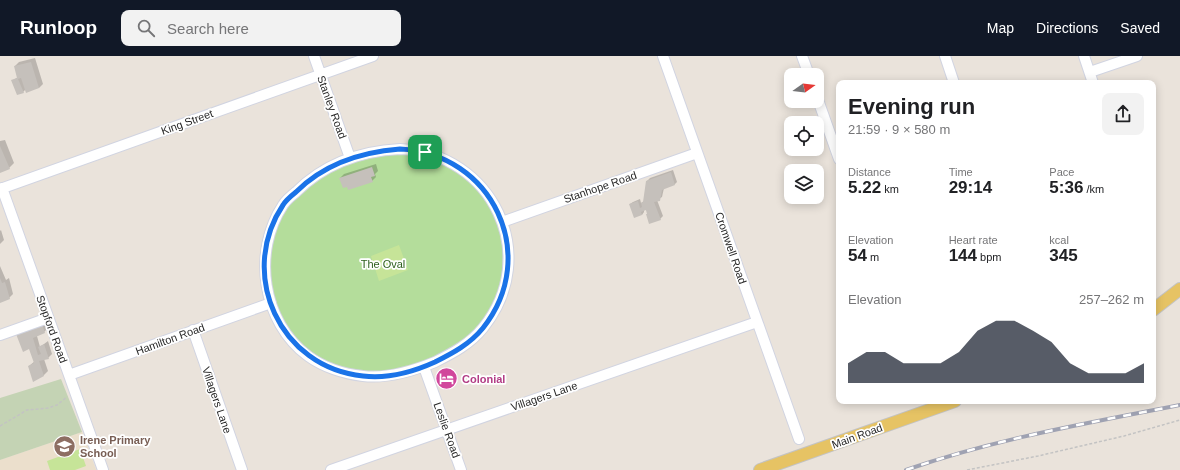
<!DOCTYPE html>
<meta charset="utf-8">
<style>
:root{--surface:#fff;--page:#f2f2f2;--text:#202124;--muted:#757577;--accent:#111827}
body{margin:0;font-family:Helvetica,sans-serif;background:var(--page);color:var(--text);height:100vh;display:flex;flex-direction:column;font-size:15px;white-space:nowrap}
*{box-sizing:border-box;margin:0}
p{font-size:13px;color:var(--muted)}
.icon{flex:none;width:22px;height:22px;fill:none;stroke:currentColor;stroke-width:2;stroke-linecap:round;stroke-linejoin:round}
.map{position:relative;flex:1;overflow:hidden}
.panel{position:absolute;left:836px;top:24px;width:320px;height:324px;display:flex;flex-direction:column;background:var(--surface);border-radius:8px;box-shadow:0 2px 10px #0003}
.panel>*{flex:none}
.needle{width:26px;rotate:76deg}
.controls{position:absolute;left:784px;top:12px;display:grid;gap:8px}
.controls a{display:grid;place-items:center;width:40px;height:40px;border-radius:8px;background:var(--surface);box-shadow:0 2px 10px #0003;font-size:20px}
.pin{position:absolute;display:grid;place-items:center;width:34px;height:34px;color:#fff;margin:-17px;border-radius:8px;box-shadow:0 2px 6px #0006}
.round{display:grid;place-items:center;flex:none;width:42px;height:42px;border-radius:8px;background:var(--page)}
.summary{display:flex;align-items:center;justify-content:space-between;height:68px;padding:0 12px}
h1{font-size:22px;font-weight:700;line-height:30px}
.figures{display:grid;grid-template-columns:repeat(3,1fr);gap:6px;height:68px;padding:4px 12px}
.figures div{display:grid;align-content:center}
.figures b{font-size:17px;font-weight:700}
.figures small{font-size:11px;font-weight:400}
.figures p{font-size:11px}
.chart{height:112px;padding:8px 12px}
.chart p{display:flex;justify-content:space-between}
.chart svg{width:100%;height:72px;margin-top:4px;fill:var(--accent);opacity:.7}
header{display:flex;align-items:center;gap:24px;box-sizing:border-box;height:56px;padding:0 20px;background:var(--accent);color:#fff}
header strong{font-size:19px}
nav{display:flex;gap:22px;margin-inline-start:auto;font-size:14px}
.search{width:280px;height:36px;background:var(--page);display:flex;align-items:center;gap:10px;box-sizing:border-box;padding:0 14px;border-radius:8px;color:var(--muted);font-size:15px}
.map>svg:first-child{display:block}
.education{fill:#ebdfcc}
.green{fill:#b4dd9b}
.cemetery{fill:#c4d3b4}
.pitch{fill:#c6e498}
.shadow{fill:#0003}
.building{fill:#c5c0bb}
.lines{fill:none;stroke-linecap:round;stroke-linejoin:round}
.minor-casing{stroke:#d1d4e1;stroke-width:12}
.major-casing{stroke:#c3c3c3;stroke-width:14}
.path{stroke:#c3c3c3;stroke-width:1.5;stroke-dasharray:3 2;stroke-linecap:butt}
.minor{stroke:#fff;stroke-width:10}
.major{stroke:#e6c364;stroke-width:12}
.rail-casing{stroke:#9fa2b2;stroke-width:4}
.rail{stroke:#fff;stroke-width:2.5;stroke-dasharray:8;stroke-linecap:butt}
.route-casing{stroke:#fff;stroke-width:8}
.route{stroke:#1a73e8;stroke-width:5}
.labels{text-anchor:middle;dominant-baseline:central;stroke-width:3.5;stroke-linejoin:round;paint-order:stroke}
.street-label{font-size:11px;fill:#292929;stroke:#fff}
.park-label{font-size:11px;fill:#2e601f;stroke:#fff}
.hotel-label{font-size:11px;font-weight:bold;fill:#b23c85;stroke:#fff;text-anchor:start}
.education-label{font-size:11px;font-weight:bold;fill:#785e54;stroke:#fff;text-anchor:start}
</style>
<header>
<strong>Runloop</strong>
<div class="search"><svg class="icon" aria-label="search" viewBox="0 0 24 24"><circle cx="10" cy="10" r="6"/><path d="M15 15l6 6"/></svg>Search here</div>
<nav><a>Map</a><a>Directions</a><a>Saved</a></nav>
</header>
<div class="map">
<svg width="1180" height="414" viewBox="0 0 1180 414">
<rect width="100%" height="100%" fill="#eae3db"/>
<path class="education" d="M82,376L96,414H0V404Z"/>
<path class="green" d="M429,96L470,123L486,143L498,167L503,194L502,223L495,246L481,271L464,285L421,311L362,319L308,300L270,248L269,173L310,122L369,97Z"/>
<path class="cemetery" d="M61,323L82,376L0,404V342Z"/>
<path class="pitch" d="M399,189L408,214L379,225L371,200Z
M80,393L86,410L75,414H50L47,405Z"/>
<path class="shadow" d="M35,2L43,28L39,32L26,33L23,36L12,25L18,21L15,10L19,6Z
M5,84L14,107L9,112L0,116V85Z
M376,108L378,115L375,118L376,121L372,125L340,122L344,118Z
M673,114L677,126L675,128L664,132L662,141L657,144L663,160L660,163L648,158L646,153L644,154V156L642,159L630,148L633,146L640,143L641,147L644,145L647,125L650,122Z
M1,174L4,184L0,188V175Z
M0,210L6,224L9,222L13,238L9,242L0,246Z
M46,265L48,272L44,276L37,280L40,291L48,285L52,298L48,302L44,303L48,315L44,319L34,324L29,310L35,305L29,291L17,279Z"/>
<path class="building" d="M31,6L39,32L26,37L21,22L18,23L24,37L17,39L11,24L17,22L14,10Z
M0,90L10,113L0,117Z
M372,111L375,120L371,121L373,126L348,134L347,131L343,132L339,122Z
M671,116L675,129L662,134L660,145L654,146L661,164L649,168L646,158H647L646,154L641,156L642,159L634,162L629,148L638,145L640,152L642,151L641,147L643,146L646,125Z
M0,222L2,227L5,226L10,243L0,247Z
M42,268L45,277L33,282L38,299L41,298L38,291L44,288L49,303L39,305L44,320L33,326L28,310L34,307L29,293L23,296L16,278Z"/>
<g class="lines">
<defs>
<path id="minor" d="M314,0L350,102
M663,0L799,383
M802,0L809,19
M945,0L954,27
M1084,0L1093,27
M1090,16L1137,0
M817,41L839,103
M400,93C492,97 542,199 483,272C470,288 453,297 435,306C413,315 388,323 363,320C344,318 323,311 308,300C262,266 252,196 283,149C286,144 291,140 296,136C324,108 361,95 400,93Z
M2,132L103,414
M0,133L373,0
M502,166L697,97
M193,274L242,414
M0,279L48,262
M424,311L461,414
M69,319L271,247
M331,414L757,266"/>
<path id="major" d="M1153,254L1180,233
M760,414L955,345"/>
</defs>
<use href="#minor" class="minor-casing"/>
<use href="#major" class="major-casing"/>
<path class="path" d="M0,370L27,354L48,352L57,349L67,341
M967,414L1038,400L1124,380L1180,364"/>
<use href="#minor" class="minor"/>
<use href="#major" class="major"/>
<defs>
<path id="rail" d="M906,414C995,383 1088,367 1180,349"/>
</defs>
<use href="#rail" class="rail-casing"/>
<use href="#rail" class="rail"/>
</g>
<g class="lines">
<defs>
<path id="route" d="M400,93C492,97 541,199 483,272C470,288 453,297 435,306C413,316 388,323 363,320C280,312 237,218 283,149C286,144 291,140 296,136C324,108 361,96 400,93Z"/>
</defs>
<use href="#route" class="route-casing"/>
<use href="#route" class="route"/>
</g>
<defs>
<symbol id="hotel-disc" viewBox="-11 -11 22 22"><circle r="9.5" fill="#d1479c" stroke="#fff"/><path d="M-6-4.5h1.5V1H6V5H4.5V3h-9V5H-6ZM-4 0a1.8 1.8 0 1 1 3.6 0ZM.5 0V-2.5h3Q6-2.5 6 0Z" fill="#fff"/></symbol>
<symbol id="school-disc" viewBox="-11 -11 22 22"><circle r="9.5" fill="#8d6e63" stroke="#fff"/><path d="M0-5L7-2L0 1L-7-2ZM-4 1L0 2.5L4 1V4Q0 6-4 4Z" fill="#fff"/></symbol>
</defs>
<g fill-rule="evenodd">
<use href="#hotel-disc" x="434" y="310" width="25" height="25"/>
<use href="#school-disc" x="52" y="378" width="25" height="25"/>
</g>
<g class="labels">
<g class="street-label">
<text transform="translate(332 51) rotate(70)">Stanley Road</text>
<text transform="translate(187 66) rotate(-20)">King Street</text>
<text transform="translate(600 131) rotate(-19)">Stanhope Road</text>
<text transform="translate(731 192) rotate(71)">Cromwell Road</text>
<text transform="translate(52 273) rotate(70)">Stopford Road</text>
<text transform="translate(170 283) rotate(-20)">Hamilton Road</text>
<text transform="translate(544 340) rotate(-19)">Villagers Lane</text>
<text transform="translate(217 344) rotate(71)">Villagers Lane</text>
<text transform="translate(447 374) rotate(70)">Leslie Road</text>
<text transform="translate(857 380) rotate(-20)">Main Road</text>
</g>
<g class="park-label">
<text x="383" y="208">The Oval</text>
</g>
<g class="hotel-label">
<text x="462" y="323">Colonial</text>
</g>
<g class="education-label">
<text x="80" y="384">Irene Primary<tspan x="80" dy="13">School</tspan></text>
</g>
</g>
</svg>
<div class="controls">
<a><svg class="needle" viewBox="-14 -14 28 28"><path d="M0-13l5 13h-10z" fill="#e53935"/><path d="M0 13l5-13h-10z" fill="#757577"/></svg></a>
<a><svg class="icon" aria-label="locate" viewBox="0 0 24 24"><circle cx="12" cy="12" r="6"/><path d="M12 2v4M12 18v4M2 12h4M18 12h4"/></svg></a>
<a><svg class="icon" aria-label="layers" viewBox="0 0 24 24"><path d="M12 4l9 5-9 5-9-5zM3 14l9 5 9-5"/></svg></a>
</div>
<div class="pin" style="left:425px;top:96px;background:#1e9e55"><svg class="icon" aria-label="arrive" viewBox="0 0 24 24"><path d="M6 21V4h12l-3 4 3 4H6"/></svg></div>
<section class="panel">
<div class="summary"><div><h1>Evening run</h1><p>21:59 · 9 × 580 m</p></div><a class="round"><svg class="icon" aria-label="share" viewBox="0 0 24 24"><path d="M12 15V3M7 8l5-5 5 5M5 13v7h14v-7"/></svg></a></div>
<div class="figures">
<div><p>Distance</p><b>5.22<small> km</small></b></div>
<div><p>Time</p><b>29:14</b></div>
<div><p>Pace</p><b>5:36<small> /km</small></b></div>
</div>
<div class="figures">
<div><p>Elevation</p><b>54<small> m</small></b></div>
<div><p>Heart rate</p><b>144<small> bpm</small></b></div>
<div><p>kcal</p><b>345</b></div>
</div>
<div class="chart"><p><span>Elevation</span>257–262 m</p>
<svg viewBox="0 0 160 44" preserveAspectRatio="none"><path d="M0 44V32L10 25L20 25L30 32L40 32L50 32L60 25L70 12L80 6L90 6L100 12L110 19L120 32L130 38L140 38L150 38L160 32V44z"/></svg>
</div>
</section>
</div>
